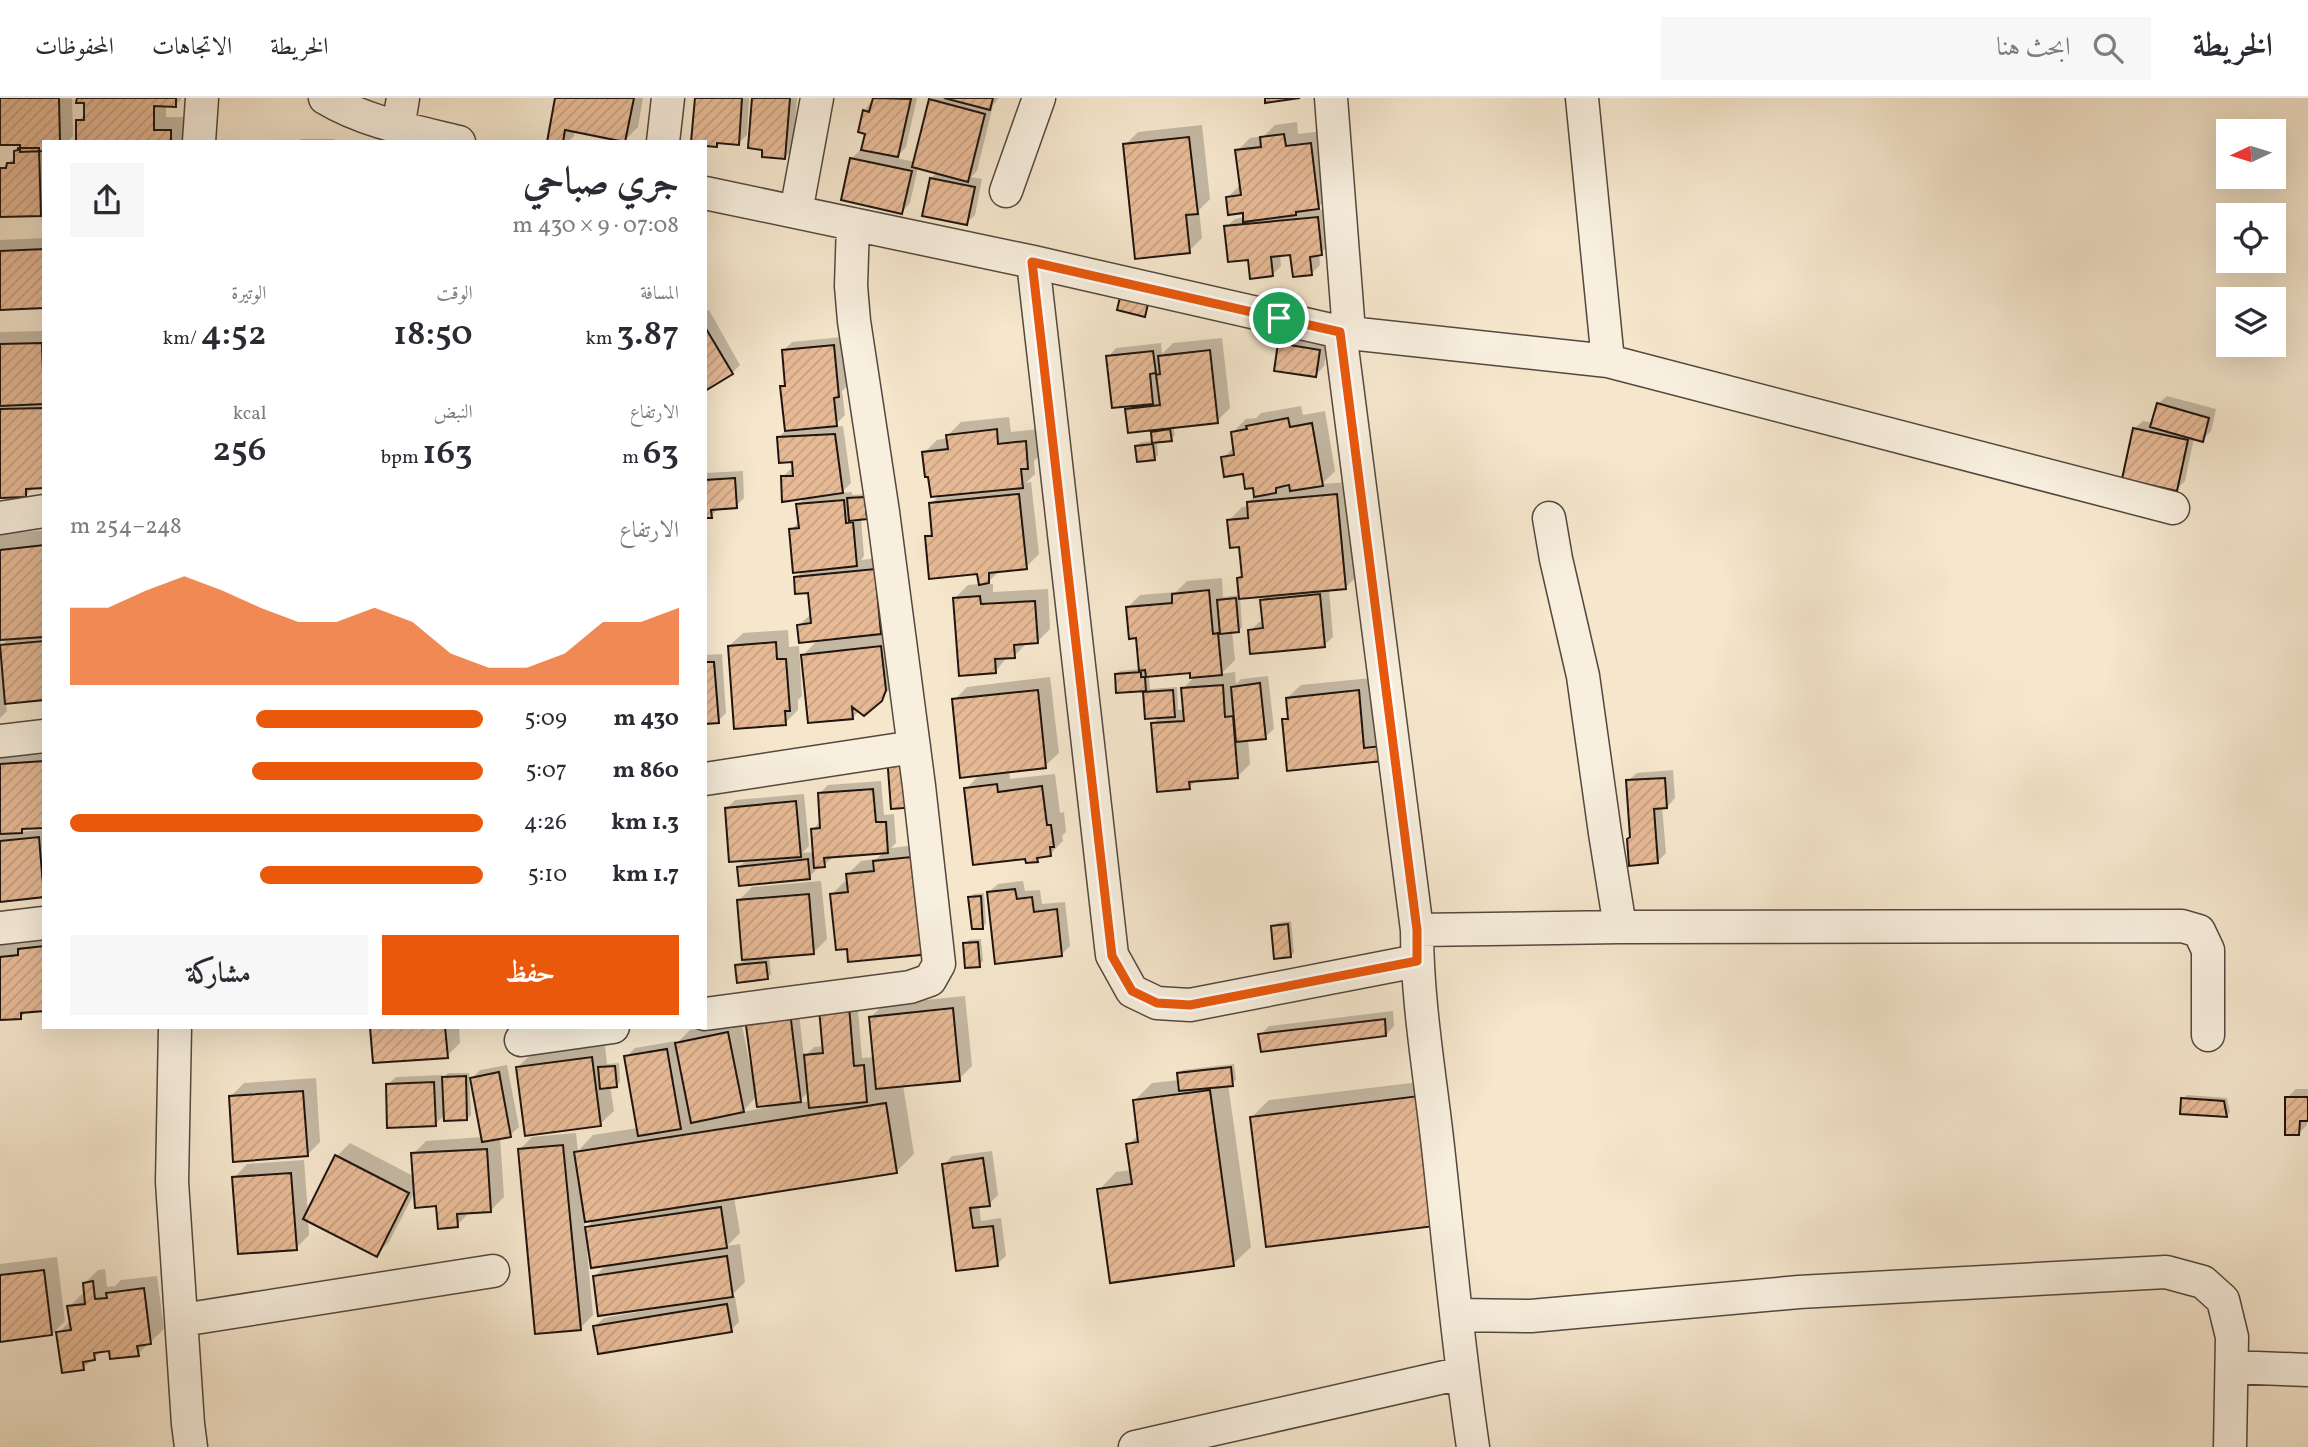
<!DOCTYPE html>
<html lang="ar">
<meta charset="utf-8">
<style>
:root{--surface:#fff;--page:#f7f7f7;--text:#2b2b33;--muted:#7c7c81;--line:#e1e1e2;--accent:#ea580c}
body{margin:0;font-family:Vollkorn,Amiri,serif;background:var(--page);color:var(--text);direction:rtl;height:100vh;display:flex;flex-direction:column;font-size:26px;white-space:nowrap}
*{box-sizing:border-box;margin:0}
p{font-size:23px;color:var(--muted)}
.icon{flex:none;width:38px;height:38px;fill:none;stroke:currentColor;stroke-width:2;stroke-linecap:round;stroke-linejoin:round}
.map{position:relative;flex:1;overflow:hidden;direction:ltr}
.drawer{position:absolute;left:42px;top:42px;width:665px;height:889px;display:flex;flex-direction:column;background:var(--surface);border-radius:0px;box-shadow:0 7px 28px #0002;direction:rtl}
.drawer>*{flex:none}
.needle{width:46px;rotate:266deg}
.tools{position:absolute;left:2216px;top:21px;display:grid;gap:14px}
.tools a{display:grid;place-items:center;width:70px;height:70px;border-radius:0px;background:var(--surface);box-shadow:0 7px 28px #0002;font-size:35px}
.pin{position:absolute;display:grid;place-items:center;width:60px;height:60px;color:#fff;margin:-30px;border:4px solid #fff;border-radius:50%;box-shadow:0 2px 7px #0007}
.round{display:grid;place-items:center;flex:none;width:74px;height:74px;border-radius:0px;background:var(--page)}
.headline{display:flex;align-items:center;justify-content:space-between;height:119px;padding:0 28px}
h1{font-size:38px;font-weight:600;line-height:52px}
.figures{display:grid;grid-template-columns:repeat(3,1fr);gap:10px;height:119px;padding:7px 28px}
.figures div{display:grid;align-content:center}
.figures b{font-size:35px;font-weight:600}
.figures small{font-size:19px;font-weight:400}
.figures p{font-size:19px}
.chart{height:196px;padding:14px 28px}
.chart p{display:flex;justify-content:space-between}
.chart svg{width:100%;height:126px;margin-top:7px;fill:var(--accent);opacity:.7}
.action{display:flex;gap:14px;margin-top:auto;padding:14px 28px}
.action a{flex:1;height:80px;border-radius:0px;background:var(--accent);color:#fff;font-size:28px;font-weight:600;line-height:80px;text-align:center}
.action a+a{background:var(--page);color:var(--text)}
ul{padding:0 28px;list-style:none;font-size:23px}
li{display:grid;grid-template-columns:112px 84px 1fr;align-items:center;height:52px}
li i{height:18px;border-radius:9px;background:var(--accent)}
header{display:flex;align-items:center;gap:42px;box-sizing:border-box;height:98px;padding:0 35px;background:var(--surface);border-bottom:2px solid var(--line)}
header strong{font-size:33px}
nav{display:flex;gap:38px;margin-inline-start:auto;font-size:24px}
.search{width:490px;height:63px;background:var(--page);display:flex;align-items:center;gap:18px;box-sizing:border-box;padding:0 24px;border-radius:0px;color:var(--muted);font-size:26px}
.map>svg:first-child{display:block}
.shadow{fill:#0003;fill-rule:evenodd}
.building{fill:url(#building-hatch);stroke:#1f140e;stroke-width:2}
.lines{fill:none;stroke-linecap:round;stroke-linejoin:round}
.minor-casing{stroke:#54483e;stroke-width:35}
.minor{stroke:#f8efde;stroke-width:32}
.route-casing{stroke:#fff;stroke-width:14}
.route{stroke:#ea580c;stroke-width:9}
</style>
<header>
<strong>الخريطة</strong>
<div class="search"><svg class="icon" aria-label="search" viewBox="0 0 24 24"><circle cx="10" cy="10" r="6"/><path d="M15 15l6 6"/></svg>ابحث هنا</div>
<nav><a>الخريطة</a><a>الاتجاهات</a><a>المحفوظات</a></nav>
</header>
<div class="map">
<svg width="2308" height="1349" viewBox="0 0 2308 1349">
<defs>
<pattern id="building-hatch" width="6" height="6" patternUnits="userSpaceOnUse" patternTransform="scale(1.75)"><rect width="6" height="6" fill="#e7ba96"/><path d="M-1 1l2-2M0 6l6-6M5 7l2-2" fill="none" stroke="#c69f80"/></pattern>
</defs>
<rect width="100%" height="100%" fill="#f5e6cc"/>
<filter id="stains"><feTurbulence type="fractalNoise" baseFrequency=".00286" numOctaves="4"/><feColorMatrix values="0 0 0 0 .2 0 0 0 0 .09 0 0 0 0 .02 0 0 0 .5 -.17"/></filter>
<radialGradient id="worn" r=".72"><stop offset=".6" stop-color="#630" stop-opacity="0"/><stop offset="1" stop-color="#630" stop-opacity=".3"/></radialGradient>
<path class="shadow" d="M0,0H72L73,38L67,44H44V112L40,116L0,117V72L15,59V53L24,45H0Z
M78,0H182L175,7H166V19H183V44H77L78,23L86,15V4Z
M557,0H643L638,29L625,42L575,32L574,38L568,44H549Z
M696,0H749L747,37L738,45L720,44L716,47L705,44Z
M754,0H797L793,51L785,59Z
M874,0H917L906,49L896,60L915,64L933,0H999L993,7L977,73L971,79L982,81L975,117L966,125L931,80L938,74L918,69L910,105L902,114L851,61L860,52L863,53L867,34L864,13Z
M1297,24L1298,36L1324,33L1331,97L1315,112L1326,111L1330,147L1319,156L1320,167L1311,176L1292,155L1280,156L1281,168L1272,177L1249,160L1226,129L1235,121L1245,119V113L1228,99L1241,86L1237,53L1250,40L1264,38L1275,27Z
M1202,27L1210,101L1199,112L1202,140L1189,153L1125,47L1138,34Z
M301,41H334V44H298Z
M44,140V208L0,210V142Z
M709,212L740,267L732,275L705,291V214Z
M44,233V389H34L26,397L0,398V234Z
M1289,238L1328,243L1324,268L1316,277L1280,246Z
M842,239L847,288L842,293L845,317L833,329L843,328L851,385L841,395L852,394V397L868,396L870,415L866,419L861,420L864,458L861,462L888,459L893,521L878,537L894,535V587L880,601L859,613L853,619L803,557L819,541L799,527L812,515L809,493L796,480L804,472L791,432L800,423L798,407L806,399L782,379L791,371L795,370L794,363L779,339L787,331L782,289L787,285L783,253L792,244Z
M1222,240L1230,310L1217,323L1173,328L1175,337L1171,341L1157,343L1158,357L1154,361L1137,348L1141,344L1154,343L1153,334L1157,330L1127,311L1132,306L1108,259L1116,250L1161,245L1162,256L1173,245Z
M2167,298L2216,311L2211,333L2202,342L2194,340L2185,383L2177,391L2134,331L2143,323L2153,325L2158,306Z
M1301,308L1303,317L1325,313L1335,373L1322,386L1350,384L1359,476L1346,489L1329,491L1333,539L1324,547L1250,533L1259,524L1264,523L1262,502L1268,497L1240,499L1242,529L1238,533H1232L1235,562L1221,576L1235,574L1236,586L1241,581L1268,578L1274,631L1265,639L1248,641L1250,666L1237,679L1197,682L1189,689L1153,626L1161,618L1146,619L1144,591L1116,576L1120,573L1140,571L1138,538L1127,510L1140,497L1176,494L1187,483L1222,480L1223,499L1240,497L1239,480L1243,476L1241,447L1229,422L1242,409L1249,408L1248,405L1256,397L1254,388L1244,374L1223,360L1235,348L1233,334L1246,321L1256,320L1261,315ZM1291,385V389L1279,390L1278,388ZM1191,573L1196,577L1183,591L1184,611L1178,612L1177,589L1150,591L1149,577Z
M1009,319L1011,334L1039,331L1041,356L1034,363L1035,376L1026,385L1031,384L1039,456L1026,469L1000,472L986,486H993V494L1048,491L1050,531L1037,544H1028L1014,558H1008L995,574L955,500L968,487L980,486L979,474L927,439L933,433L931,406L940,397L924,355L937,342L948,340V337L961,324Z
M743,373L744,400L736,408L720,409L711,418L705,419V375Z
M44,432V600L6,604L7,613L0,620V436ZM9,540L1,548V541Z
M788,532L789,549L799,548L802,598L798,602V612L785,625L729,548L743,535Z
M722,556L726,615L718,623L706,624L705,627V557Z
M1050,579L1059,655L1045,668L1009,673L1010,681L1055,676L1060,715L1064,714L1066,734L1062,738L1063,743L1050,756L1042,757L1037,762L966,691L980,676L954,602L967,589Z
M1371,580L1382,662L1284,622L1289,617L1287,600L1301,587Z
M44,652V728L25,729L20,734L44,732V798L0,802V654Z
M1673,672L1675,700L1667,709H1662L1666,755L1657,764L1632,738L1628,683L1637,675Z
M881,683L884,717L894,716L896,745L891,750L933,745L848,849L832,796L845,783H849L848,776L861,763L876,761L884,754L833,759L824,767L818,768V770L809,779L739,769L747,761L727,710L735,702L804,696L809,748L802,755L815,754L813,731L821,723L819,696L828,687Z
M821,783L827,841L814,854L769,858L771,876L767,880L737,867L744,863L738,803L752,789Z
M1023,783L1025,793L1040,792L1042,806L1065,804L1070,848L1062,856L989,794L998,786Z
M984,795L986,825L983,829L970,800L974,796Z
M1291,823L1294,854L1291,858L1273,829L1277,825Z
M44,837V911L27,913L21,919L0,915V847L26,845L33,838Z
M981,841L983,863L979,867L965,846L969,842Z
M965,898L972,968L959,981L903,987L914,1056L896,1074L734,1099L740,1135L727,1148L740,1146L745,1184L730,1199L735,1198L739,1224L731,1232L595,1228L604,1220L655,1211L654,1208L595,1178L607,1166L590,1152L587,1153L593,1217L580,1230L519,1052L532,1039L576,1035L578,1053L593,1037L638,1030L626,959L635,950L676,943V946L690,932L741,922L752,978L755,977L798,907L804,959L814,949L825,948L857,900L862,960L875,959L871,919L884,906ZM809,993L810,1003L797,1005ZM757,998L770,1006V1009L742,1014ZM596,1120L585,1131L584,1122Z
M1393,913L1394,928L1386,937H1260L1269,928Z
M372,929H459L460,945L447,958Z
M605,947L607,966L619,965L620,984L616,988H610L614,1013L600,1026L518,969L531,956Z
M1234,966L1236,982L1228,986L1251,1149L1233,1166L1099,1092L1116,1074L1132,1072L1128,1047L1139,1036L1134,1003L1152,985L1180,982L1179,975L1183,972Z
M507,967L519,1029L510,1037L500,1039L504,1099L491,1112L471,1113L457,1127L438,1106L416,1092L389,1144L376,1157L308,1121L309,1137L296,1150L234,1080L247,1066L304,1062L308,1115L337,1058L350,1045L415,1079L413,1056L426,1043L483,1039L472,980L480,972Z
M448,975H469L471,1017L467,1021L445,1017L435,1026L387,987L396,979L442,977V981Z
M316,980L320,1044L307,1057L230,999L244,985Z
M1444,981L1460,1108L1252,1019L1269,1002Z
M2296,991H2308L2307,1027L2299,1035L2287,1000Z
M2187,997L2227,1000L2230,1014L2227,1017L2183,1001Z
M992,1053L998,1097L989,1106L979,1107L981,1123L1001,1120L1006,1158L997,1166L958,1171L944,1067L952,1058Z
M57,1159L65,1223L52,1236L0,1242V1166Z
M105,1171L107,1189L115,1188L121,1182L157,1178L164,1231L138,1256L111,1251L103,1252L83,1270L58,1235L71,1222L69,1209L82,1196H86L85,1185L98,1172Z"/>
<path class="building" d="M0,0H59L60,44H44V53L20,54V47H0Z
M77,0H176V9L154,8V32H171V44H76V22H84V5H76Z
M555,0H634L625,44L565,32L563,44H547Z
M695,0H742L739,47L717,45V49L705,48V44H691Z
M752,0H790L785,61L762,59V52L748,50Z
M873,0L911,1L898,59L861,52L865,36L858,34L863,12L869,14Z
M944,0H993L990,12Z
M1265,0H1300L1265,5Z
M929,1L985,16L968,84L912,69Z
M1284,36L1286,48L1311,45L1319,111L1296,114V117L1243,124V115L1228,117L1226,99L1241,97L1235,52L1261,49L1260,39Z
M1189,39L1198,116L1186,117L1190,155L1135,161L1123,46Z
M18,50H39L41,118L0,119V70H6L7,65H14V53L18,52Z
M850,60L912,73L902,116L841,102Z
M930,80L975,89L967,127L922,118Z
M1318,119L1322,157L1310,159L1312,177L1293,179L1290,157L1271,159L1273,178L1250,181L1248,162L1228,164L1224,128Z
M44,151V210L0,212V153Z
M1120,199L1148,206L1145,219L1117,212Z
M705,229L733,276L705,293Z
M42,245L44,306L0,308V246Z
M1278,245L1320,252L1316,279L1274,273Z
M834,247L839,299L834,300L837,328L785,333L780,288H785L782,252Z
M1210,252L1218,325L1128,335L1125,311L1160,307L1156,277L1160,276L1158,258Z
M1153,253L1156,275L1150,276L1153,306L1112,310L1106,258Z
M2157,305L2209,320L2203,344L2150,329Z
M44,310V390L26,391V399L0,400V311Z
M1288,320L1290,329L1312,325L1323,388L1290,393L1289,387L1276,390V395L1254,399L1253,390L1245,391L1243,376L1224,379L1221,359L1234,357L1231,334L1247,331L1246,328Z
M2133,330L2188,342L2177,393L2122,381Z
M997,331L998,346L1026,343L1028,371H1021L1023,390L931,399L928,379H925L922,354L948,351L946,337Z
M1170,331L1172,343L1152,345L1151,334Z
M835,336L843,395L782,404L781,378H793L792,364L779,365L777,339Z
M1153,346L1155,362L1137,364L1135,348Z
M735,380L737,410L711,412L712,420H705V382Z
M1019,396L1027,471L989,475V485L979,487L977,476L929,481L925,438H932L929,405Z
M1337,396L1346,491L1239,501L1237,480L1242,479L1239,449L1230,450L1227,422L1248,420L1247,404Z
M865,399L867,421L849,423L847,400Z
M844,402L846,425L853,424L857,468L793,475L789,431L799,430L796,406Z
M44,447V539L0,542V452Z
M875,471L881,536L799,545L797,527L811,525L808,495L795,496L794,479Z
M1209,492L1213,536L1218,535L1222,577L1190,580V575L1146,579L1145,572L1139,573L1136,540L1129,541L1126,509L1172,505V496Z
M1320,496L1325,549L1250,556L1248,532L1263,530L1260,502Z
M980,498L981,506L1035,503L1038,545L1014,547L1015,560L995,561L996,575L959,578L953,500Z
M1236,500L1239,534L1220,536L1217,502Z
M44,543V602L5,606L0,547Z
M776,544L777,561H786L790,613H785L786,627L734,631L728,548Z
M881,548L886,592L882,603L864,618L852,609L853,621L808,625L801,557Z
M705,564H714L719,625L705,626Z
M1141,574V579H1145L1146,593L1116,595L1115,576Z
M1260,585L1266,641L1236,644L1231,589Z
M1223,587L1225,619L1233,618L1238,680L1189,684L1190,691L1157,694L1151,625L1184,623L1181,590Z
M1038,592L1046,670L960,680L952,601Z
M1173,592L1175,619L1145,621L1143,594Z
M1359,592L1364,650L1382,648L1383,663L1287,673L1282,621H1288L1286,600Z
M913,655L917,709L891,711L887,658Z
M44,663V730L22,731V735L0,736V666Z
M1665,680L1667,710L1654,711L1658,765L1629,768L1627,741L1630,739L1626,682Z
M997,686L998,694L1042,688L1047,727H1051L1054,749H1050L1051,758L1037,760L1038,764L1026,765L1025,761L973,767L964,690Z
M873,691L876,724H886L888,755L824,760L825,769L814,770L811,731L820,730L818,695Z
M796,703L801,759L729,764L725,710Z
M39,739L44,799L0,804V743Z
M921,758L931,856L848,864L847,851L836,852L830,796L848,794L846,776L874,773L873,763Z
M808,761L810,781L739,788L737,769Z
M1015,791L1017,801L1032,799L1034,814L1057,811L1062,858L995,866L987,794Z
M809,796L814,856L742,862L737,802Z
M981,798L983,831H972L968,799Z
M1288,826L1291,859L1274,861L1271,828Z
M978,844L980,869L965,870L963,845Z
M44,848V913L21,915V921L0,922V859L18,857V851Z
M766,864L768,881L737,885L735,867Z
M849,908L854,968L864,967L867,1004L809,1010L804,957L823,955L819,911Z
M953,910L960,983L876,991L869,919Z
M790,914L801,1004L757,1009L745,920Z
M1385,921L1386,938L1261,954L1258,936Z
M370,929H445L448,960L373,965Z
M728,934L744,1014L691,1025L675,945Z
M667,951L681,1031L638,1038L624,958Z
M592,959L601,1028L525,1038L516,969Z
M615,968L617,989L600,991L598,969Z
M1231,969L1233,988L1179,993L1177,975Z
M499,974L511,1039L482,1044L470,980Z
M466,978L467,1022L444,1023L442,979Z
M434,984L436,1028L387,1030L386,986Z
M1210,992L1234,1168L1110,1185L1097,1091L1132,1086L1126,1046L1138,1044L1133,1002Z
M303,993L308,1058L233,1064L229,998Z
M1427,997L1443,1127L1266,1149L1250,1019Z
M2285,999H2308V1023H2300L2299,1037H2285Z
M2181,1000L2224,1003L2227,1019L2180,1016Z
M886,1005L897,1075L585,1124L574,1054Z
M563,1047L581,1232L535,1236L518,1051Z
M487,1051L491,1114L457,1116L458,1129L438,1131L436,1108L415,1110L411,1055Z
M335,1057L409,1095L377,1159L303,1121Z
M983,1060L990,1108L970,1110L973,1130L993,1128L998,1168L956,1173L942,1066Z
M291,1075L297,1152L238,1156L232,1079Z
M721,1109L727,1150L591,1170L585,1129Z
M727,1158L733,1199L598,1218L593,1178Z
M44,1172L52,1237L0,1244V1177Z
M93,1183L95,1201L107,1200L106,1195L144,1190L151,1246L137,1248L139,1258L110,1261L109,1253L94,1255L95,1262L83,1264L84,1272L62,1275L56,1234L71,1232L67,1208L85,1206L83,1185Z
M727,1206L732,1234L598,1256L593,1228Z"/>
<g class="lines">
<defs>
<path id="minor" d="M325,0C365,24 414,33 459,44
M1331,0L1349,234
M1582,0L1608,263
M398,30L403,0
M199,44L202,0
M663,44L668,0
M1006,93L1039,0
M705,95L1033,164L1340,234L1608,263L2173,410
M796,114L817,0
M1033,164L1112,857L1132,893L1157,905L1190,907L1417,863
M1340,234L1417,832C1417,904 1430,977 1438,1049C1449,1149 1458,1249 1473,1349
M0,420L44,413
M1549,420L1556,461L1583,578L1605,735L1620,829
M0,643L44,638
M705,681L914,649
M0,830L44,825
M1417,832L1620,829L2182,828L2199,833L2208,852V937
M705,916L910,889L930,882L939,866L919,688L883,414L854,223L851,188L853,126
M175,929L172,1084L188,1326L191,1349
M521,942L613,929
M1457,1217L1531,1218L1799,1194L2166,1174L2203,1184L2223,1202L2232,1239L2230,1349
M182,1222L493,1173
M2232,1269L2308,1272
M1135,1349L1462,1275"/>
</defs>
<use href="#minor" class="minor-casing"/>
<use href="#minor" class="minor"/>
</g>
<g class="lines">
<defs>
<path id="route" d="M1032,164L1340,234L1417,832V863L1190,907L1157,905L1132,893L1112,858Z"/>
</defs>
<use href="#route" class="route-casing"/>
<use href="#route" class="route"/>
</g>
<rect width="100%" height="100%" filter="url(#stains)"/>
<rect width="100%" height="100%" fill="url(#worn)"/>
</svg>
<div class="tools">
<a><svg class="needle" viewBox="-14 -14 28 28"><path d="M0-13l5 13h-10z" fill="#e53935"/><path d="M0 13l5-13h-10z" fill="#7c7c81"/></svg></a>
<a><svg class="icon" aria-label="locate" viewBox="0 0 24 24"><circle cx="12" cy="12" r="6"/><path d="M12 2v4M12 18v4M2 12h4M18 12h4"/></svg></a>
<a><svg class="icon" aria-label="layers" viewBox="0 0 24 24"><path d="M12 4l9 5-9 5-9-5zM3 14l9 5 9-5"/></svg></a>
</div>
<div class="pin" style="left:1279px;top:220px;background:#1e9e55"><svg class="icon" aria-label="arrive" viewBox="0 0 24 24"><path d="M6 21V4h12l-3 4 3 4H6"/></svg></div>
<section class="drawer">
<div class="headline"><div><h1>جري صباحي</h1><p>07:08 · 9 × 430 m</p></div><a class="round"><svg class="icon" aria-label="share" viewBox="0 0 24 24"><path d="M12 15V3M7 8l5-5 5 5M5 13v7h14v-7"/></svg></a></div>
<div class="figures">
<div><p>المسافة</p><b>3.87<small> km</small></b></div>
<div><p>الوقت</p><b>18:50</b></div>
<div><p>الوتيرة</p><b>4:52<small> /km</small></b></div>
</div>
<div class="figures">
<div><p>الارتفاع</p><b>63<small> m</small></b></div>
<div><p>النبض</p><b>163<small> bpm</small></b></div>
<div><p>kcal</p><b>256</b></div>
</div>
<div class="chart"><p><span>الارتفاع</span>248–254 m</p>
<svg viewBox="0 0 160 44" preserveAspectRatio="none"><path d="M0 44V17L10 17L20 11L30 6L40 11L50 17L60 22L70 22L80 17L90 22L100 33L110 38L120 38L130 33L140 22L150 22L160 17V44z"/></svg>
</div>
<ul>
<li><b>430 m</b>5:09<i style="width:55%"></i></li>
<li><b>860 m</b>5:07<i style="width:56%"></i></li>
<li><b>1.3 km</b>4:26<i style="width:100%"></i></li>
<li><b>1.7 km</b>5:10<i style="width:54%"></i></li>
</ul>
<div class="action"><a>حفظ</a><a>مشاركة</a></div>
</section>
</div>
